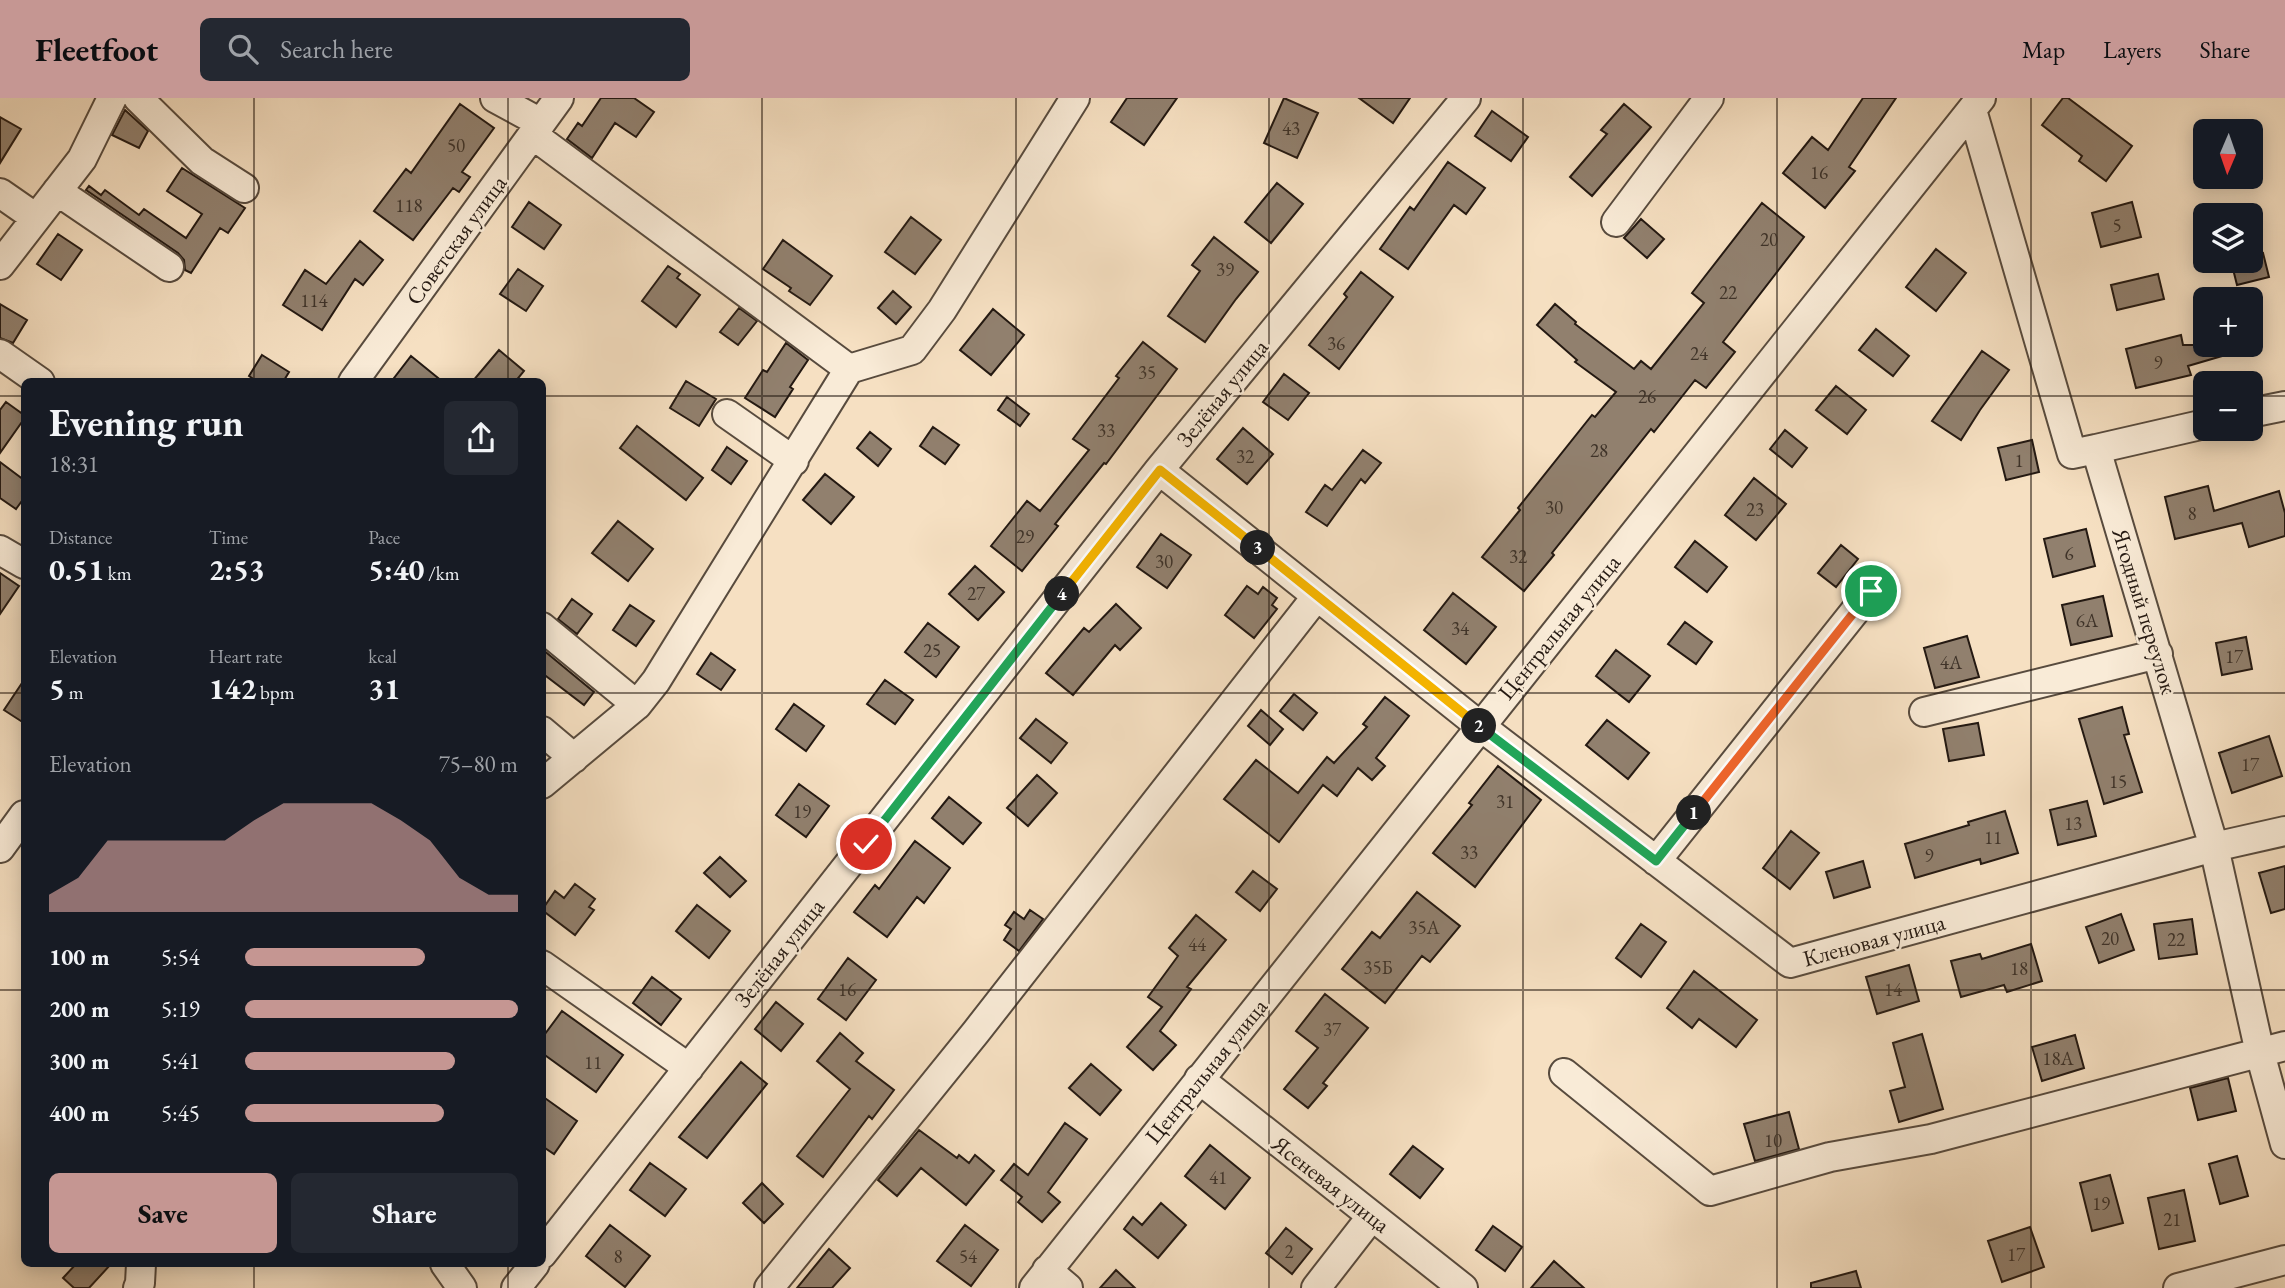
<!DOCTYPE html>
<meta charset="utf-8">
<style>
:root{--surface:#171b24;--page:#242831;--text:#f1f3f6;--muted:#9ea1a6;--accent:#c59692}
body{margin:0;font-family:"EB Garamond",serif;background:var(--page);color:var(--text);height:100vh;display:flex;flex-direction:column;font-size:26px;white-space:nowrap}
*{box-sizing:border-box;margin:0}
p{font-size:23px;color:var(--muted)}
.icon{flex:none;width:38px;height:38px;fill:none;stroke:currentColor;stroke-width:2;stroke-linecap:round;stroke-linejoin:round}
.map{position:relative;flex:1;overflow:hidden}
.drawer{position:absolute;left:21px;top:280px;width:525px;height:889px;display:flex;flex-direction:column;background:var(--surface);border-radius:10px;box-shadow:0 4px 18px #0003}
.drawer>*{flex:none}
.needle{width:46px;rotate:182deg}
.tools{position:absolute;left:2193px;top:21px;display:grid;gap:14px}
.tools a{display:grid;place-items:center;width:70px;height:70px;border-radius:10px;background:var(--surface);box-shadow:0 4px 18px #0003;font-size:35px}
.pin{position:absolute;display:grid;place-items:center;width:60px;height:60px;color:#fff;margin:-30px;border:4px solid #fff;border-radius:50%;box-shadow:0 2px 7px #0007}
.km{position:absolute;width:35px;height:35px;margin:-18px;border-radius:50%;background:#222;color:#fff;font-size:19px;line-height:35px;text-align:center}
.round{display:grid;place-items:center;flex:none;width:74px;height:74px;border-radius:10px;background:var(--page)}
.head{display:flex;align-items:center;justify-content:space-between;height:119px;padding:0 28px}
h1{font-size:38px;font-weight:700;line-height:52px}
.figures{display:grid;grid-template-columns:repeat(3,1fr);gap:10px;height:119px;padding:7px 28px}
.figures div{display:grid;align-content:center}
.figures b{font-size:30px;font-weight:700}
.figures small{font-size:19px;font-weight:400}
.figures p{font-size:19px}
.chart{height:196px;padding:14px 28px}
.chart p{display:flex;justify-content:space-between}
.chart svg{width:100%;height:126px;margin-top:7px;fill:var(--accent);opacity:.7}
.primary-button{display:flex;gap:14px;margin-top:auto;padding:14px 28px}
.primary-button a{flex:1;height:80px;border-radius:10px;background:var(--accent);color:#111;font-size:28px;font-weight:700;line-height:80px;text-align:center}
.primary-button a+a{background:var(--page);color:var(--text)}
ul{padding:0 28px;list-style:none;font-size:23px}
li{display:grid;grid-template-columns:112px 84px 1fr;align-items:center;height:52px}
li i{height:18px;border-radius:9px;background:var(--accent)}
header{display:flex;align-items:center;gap:42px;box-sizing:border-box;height:98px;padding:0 35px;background:var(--accent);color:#111}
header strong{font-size:33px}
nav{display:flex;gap:38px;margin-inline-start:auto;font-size:24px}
.search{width:490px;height:63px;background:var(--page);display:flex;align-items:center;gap:18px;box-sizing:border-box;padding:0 24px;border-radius:10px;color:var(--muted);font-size:26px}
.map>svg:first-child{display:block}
.building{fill:#91806e;stroke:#241912;stroke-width:2}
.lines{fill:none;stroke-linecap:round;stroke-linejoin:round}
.minor-casing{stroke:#584b3e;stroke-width:32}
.minor{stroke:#f9ebd7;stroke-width:28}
.split-1-casing{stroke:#fff;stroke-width:14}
.split-2-casing{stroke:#fff;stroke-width:14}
.split-3-casing{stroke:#fff;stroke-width:14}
.split-4-casing{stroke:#fff;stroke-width:14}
.split-5-casing{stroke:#fff;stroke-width:14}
.split-1{stroke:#f0652b;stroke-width:9}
.split-2{stroke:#22a559;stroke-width:9}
.split-3{stroke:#f5b400;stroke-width:9}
.split-4{stroke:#f5b400;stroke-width:9}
.split-5{stroke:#22a559;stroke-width:9}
.grid{fill:none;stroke:#241912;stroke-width:2;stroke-opacity:0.55}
.labels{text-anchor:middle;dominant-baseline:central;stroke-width:5;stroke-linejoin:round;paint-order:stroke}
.number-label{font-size:19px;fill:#3f3329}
.street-label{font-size:23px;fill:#241912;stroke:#f9ebd7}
</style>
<header>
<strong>Fleetfoot</strong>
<div class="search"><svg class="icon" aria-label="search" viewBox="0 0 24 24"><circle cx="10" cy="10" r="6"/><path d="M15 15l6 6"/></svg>Search here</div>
<nav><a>Map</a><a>Layers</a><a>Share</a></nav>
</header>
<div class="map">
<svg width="2285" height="1190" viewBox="0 0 2285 1190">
<rect width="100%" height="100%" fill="#f6e0c2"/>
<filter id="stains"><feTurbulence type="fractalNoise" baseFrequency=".00286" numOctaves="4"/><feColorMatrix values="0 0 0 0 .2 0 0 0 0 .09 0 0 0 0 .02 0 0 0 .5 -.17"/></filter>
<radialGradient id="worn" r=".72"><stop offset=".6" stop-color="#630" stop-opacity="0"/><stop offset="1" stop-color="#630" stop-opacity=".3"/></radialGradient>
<path class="building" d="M601,0H634L654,14L636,39L615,25L592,60L567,41L578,25L582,28Z
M1127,0H1177L1144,47L1111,24Z
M1284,0L1318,15L1297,60L1264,45Z
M1359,0H1410L1393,25Z
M1863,0H1896L1849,69L1855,73L1825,110L1783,75L1812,39L1828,52Z
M2063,0H2068L2132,48L2106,83L2079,63L2082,58L2042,27Z
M460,6L494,30L462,74L470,79L459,94L453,90L413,142L374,113L406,71L411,75Z
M1624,6L1651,29L1592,98L1570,79L1607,36L1601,32Z
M125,12L148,33L139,50L112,37Z
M1492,13L1528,39L1511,63L1475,38Z
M0,19L21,31L0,65Z
M1448,64L1485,90L1466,116L1454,107L1408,171L1380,151L1410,109L1414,112Z
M182,70L245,110L228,135L220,130L191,175L185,172L184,162L178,155L86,92L89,88L101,97L105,92L139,117L144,111L186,140L202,116L167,93Z
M1277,85L1303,106L1271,145L1245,124Z
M529,104L561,127L544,151L512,129Z
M2132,104L2141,139L2101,149L2092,115Z
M1762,105L1804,139L1723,244L1735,254L1706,290L1695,282L1654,334L1651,331L1552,455L1554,457L1524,493L1482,459L1520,412L1518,410L1592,317L1595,319L1616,294L1575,264L1577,262L1537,227L1555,206L1576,224L1575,226L1634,271L1641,263L1651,271L1704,205L1692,195Z
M911,119L941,142L915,176L885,154Z
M1641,121L1664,141L1647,160L1624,140Z
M58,136L82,152L61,182L37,166Z
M1214,139L1258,174L1236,201L1205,244L1168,218L1200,173L1192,167Z
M783,142L832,178L810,207L789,193L791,190L763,171Z
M360,143L383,162L363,187L355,181L322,232L283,207L305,172L326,186Z
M1936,151L1966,175L1936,213L1906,189Z
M2263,155L2269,179L2237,187L2231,163H2250V158Z
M668,168L680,176L677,180L700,197L676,229L642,203Z
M518,171L543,188L526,213L500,196Z
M1361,174L1393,199L1339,271L1309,247L1347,199L1344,196Z
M2158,176L2164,201L2117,212L2111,187Z
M893,193L911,209L896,226L878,210Z
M0,206L27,222L13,245L0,240Z
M739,210L757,223L738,247L720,234Z
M993,211L1024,237L991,277L960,252Z
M1876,231L1909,258L1893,278L1859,252Z
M2181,237L2183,247H2245L2246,251L2188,268L2191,277L2136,290L2126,251Z
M1143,244L1177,271L1106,366L1104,365L1055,426L1058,428L1022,473L991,448L1027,403L1040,413L1089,352L1073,341L1119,280L1116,278Z
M786,245L808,262L790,289L793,291L775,319L745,300L763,272L767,274Z
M499,252L524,273L515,284H472Z
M1982,253L2009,272L1980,312L1961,342L1932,323Z
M262,257L289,274L283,284H258L249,278Z
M411,258L443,284H391Z
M1284,276L1309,295L1288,322L1263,304Z
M686,283L716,301L699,328L670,310Z
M1836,288L1866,312L1847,336L1816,312Z
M1007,299L1029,316L1020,328L998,312Z
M6,304L24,317V321L0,355V312Z
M637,328L703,380L686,402L620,350Z
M933,329L959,347L945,366L920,348Z
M1243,330L1273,356L1247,386L1217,361Z
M1785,332L1807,350L1792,369L1770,351Z
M870,334L891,351L878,368L857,350Z
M2032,342L2039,374L2006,382L1998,350Z
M727,349L747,363L731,386L712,372Z
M1363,352L1381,365L1365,385L1361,381L1327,428L1306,414L1325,387L1332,392Z
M0,364L24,382V400L16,411L0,400Z
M825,376L854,399L831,426L803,402Z
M1754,380L1786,406L1756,442L1725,417Z
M2208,388L2214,413L2279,393L2285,415V438L2249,449L2242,425L2175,441L2165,399Z
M618,423L653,451L628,483L592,455Z
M2086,431L2095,468L2053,479L2044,441Z
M1161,436L1191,457L1167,490L1137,469Z
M1695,443L1727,469L1707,494L1675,469Z
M1841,447L1858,461L1836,489L1818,475Z
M975,468L1004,494L978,522L949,496Z
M0,475L19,488L0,516Z
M1247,488L1258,496L1263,489L1277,500L1272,507L1277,511L1254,540L1225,517Z
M1453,495L1496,529L1466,566L1424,532Z
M2103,498L2112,538L2071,547L2062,507Z
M572,501L592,516L577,536L558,521Z
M1116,506L1141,530L1120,552L1115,547L1073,597L1046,575L1084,530L1089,534Z
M630,507L654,523L636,548L613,532Z
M1685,524L1712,544L1696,566L1668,546Z
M928,525L959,549L936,579L905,554Z
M1967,538L1979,579L1935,590L1924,550Z
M2246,539L2252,571L2222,577L2216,545Z
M542,551L594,594L584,607L542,575Z
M1616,552L1650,578L1629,604L1596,578Z
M711,555L735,572L721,592L697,576Z
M24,582V625L4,612Z
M885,582L913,602L895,626L867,606Z
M1294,596L1317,615L1303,632L1280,613Z
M1385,599L1409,618L1376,660L1385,668L1372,682L1358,670L1337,698L1323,687L1279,744L1224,701L1256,662L1298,695L1327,659L1334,665L1367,629L1363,626Z
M794,606L824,628L806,653L776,631Z
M2122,609L2129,636L2124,637L2142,694L2104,706L2079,621Z
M1261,612L1283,631L1270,647L1248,628Z
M1036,621L1067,645L1051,665L1020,640Z
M1607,622L1649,655L1628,681L1586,647Z
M1978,625L1984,657L1949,663L1943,631Z
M2269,638L2282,678L2232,695L2219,655Z
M1498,668L1541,702L1475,789L1433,755L1472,707L1469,705Z
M1037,677L1057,695L1028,728L1007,710Z
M799,686L829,708L806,739L776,717Z
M949,699L981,725L963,746L932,720Z
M2087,703L2096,738L2058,747L2050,712Z
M2005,713L2018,755L1981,766L1980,761L1915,780L1905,746L1969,727L1968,724Z
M1791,733L1819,755L1790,791L1763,770Z
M915,743L950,770L924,805L917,799L887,839L854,814L875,787L879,791Z
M720,759L746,783L730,799L704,775Z
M1863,763L1870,789L1834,800L1826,774Z
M2285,768V811L2271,815L2259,775Z
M1253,773L1277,791L1260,813L1236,794Z
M575,786L595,801L589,809L594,812L575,837L542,812L555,793L564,800Z
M1417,794L1460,828L1430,864L1422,858L1385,905L1342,871L1372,834L1380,840Z
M697,807L730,833L709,860L676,833Z
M1030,812L1043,821L1019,853L1004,842L1011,831L1005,827L1014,814L1024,821Z
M2121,816L2134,852L2099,865L2086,829Z
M1196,817L1226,842L1187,889L1191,891L1160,933L1176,947L1153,972L1127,949L1162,909L1148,899L1178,858L1169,850Z
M2192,821L2197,856L2159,861L2154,826Z
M1641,826L1666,844L1641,879L1616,860Z
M2031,846L2042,883L2007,894L2004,887L1961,899L1951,863L1980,856L1982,861Z
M848,860L876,882L846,922L818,901Z
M1909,867L1919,903L1877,916L1866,879Z
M1694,873L1757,922L1736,949L1699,921L1692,930L1667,910Z
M652,879L681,901L661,927L633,905Z
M1325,896L1368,930L1323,985L1327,988L1308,1010L1284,991L1318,950L1296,933Z
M776,904L803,926L781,953L755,931Z
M562,913L623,957L596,994L542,955V940Z
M840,935L863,955L856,963L894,992L872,1021L869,1018L823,1079L797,1058L850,991L817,963Z
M1922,936L1943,1011L1899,1024L1890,993L1905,989L1893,945Z
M2075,937L2084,970L2042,983L2032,949Z
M741,964L767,986L707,1060L679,1039Z
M1091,966L1121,992L1100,1017L1069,990Z
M2228,980L2236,1013L2198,1022L2190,990Z
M542,998L577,1023L554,1056L542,1048Z
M1789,1014L1799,1051L1755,1063L1744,1026Z
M1065,1025L1087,1041L1048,1094L1060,1104L1042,1124L1018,1104L1022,1099L1001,1082L1014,1066L1028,1077Z
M919,1032L957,1060L959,1057L969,1065L975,1057L994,1073L966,1107L921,1070L897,1098L878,1082Z
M1210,1047L1250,1080L1225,1111L1185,1078Z
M1413,1048L1443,1071L1420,1100L1390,1076Z
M2237,1058L2248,1098L2220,1106L2209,1066Z
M650,1065L686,1091L665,1118L630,1092Z
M2110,1077L2123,1125L2092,1133L2080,1085Z
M762,1085L783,1106L764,1125L743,1105Z
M2184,1092L2195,1143L2159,1151L2148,1100Z
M1161,1105L1186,1127L1158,1160L1124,1131L1133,1119L1142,1127Z
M610,1127L650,1158L625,1189L586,1158Z
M965,1127L998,1152L971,1188L937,1163Z
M1493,1128L1522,1149L1505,1173L1476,1152Z
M2030,1129L2044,1169L2002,1184L1988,1143Z
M1286,1130L1312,1151L1292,1176L1266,1155Z
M829,1151L850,1170L832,1190H797Z
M1554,1163L1584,1190H1531Z
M76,1166H111L89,1190H74L63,1180Z
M1116,1172L1135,1190H1100Z
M1856,1173L1861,1190H1811V1185Z"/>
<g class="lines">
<defs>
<path id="minor" d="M138,0L202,63L244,90
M495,0L541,25
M1972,12L2072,356L2096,351L2214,749L2260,955L2285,1046
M533,37L849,271
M57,93L169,169
M0,95L36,120
M1616,124L1709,0
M0,167L82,61L112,0
M0,256L40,284
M353,284L559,0
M2250,315L2285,308
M727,316L794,363
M2096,351L2205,326
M1159,372L1480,628L1790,865L2214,749L2285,733
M0,452L24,466
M542,529L637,607
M1924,614L2158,556
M542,633L574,660
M542,686L637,607L656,583L849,271L912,252L942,212L1075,0
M0,750L24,717
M1656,763L1871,493
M542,867L689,970
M1564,975L1710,1093L1830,1059L1931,1041L2285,948
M1199,981L1463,1190
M542,1156L1159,372L1466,0
M445,1166L462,1190
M1047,1172L1068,1190
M138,1190L140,1185L141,1166
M516,1190L535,1166
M769,1190L976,934L1317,498
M1034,1190L1981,0
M1316,1190L1372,1118
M2178,1190L2285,1162"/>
</defs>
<use href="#minor" class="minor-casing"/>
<use href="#minor" class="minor"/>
</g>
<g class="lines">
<defs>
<path id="split-1" d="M1694,715L1871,493"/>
<path id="split-2" d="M1479,628L1656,763L1694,715"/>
<path id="split-3" d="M1258,450L1479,628"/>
<path id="split-4" d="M1062,496L1160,372L1258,450"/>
<path id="split-5" d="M866,746L1062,496"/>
</defs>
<use href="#split-1" class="split-1-casing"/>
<use href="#split-2" class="split-2-casing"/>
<use href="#split-3" class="split-3-casing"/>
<use href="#split-4" class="split-4-casing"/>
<use href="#split-5" class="split-5-casing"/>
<use href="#split-1" class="split-1"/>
<use href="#split-2" class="split-2"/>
<use href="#split-3" class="split-3"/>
<use href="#split-4" class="split-4"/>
<use href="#split-5" class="split-5"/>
</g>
<path class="grid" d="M254,0V284M508,0V284M762,0V1190M1016,0V1190M1269,0V1190M1523,0V1190M1777,0V1190M2031,0V1190M0,298H24M542,298H2205M2250,298H2285M0,595H24M542,595H2285M0,892H24M542,892H2285M254,1166V1190M508,1166V1190"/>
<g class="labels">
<g class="number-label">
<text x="1291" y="30">43</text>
<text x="456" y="47">50</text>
<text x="1819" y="74">16</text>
<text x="409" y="107">118</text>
<text x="2117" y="127">5</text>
<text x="1769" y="141">20</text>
<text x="1225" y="171">39</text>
<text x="1728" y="194">22</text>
<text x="314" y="202">114</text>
<text x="1336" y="245">36</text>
<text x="1699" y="255">24</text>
<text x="2158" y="264">9</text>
<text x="1147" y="274">35</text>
<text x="1647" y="298">26</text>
<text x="1106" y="332">33</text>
<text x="1599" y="352">28</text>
<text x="1245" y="358">32</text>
<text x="2019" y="362">1</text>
<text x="1554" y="409">30</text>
<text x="1755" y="411">23</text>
<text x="2192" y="415">8</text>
<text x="1025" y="438">29</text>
<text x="2069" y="455">6</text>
<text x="1518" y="458">32</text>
<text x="1164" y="463">30</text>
<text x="976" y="495">27</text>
<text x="2087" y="522">6А</text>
<text x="1460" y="530">34</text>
<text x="932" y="552">25</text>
<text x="2234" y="558">17</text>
<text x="1951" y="564">4А</text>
<text x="2250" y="666">17</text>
<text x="2118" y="683">15</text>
<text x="1505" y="703">31</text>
<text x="802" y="713">19</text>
<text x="2073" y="725">13</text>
<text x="1993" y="739">11</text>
<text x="1469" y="754">33</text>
<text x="1929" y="757">9</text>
<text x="1424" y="829">35А</text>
<text x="2110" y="840">20</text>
<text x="2176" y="841">22</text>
<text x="1197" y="846">44</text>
<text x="1378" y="869">35Б</text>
<text x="2019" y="870">18</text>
<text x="847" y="891">16</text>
<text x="1893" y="891">14</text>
<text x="1332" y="931">37</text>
<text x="2058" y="960">18А</text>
<text x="593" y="964">11</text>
<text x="1773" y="1042">10</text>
<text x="1218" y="1079">41</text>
<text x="2101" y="1105">19</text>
<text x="2172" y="1121">21</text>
<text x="1289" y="1153">2</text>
<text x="2016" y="1156">17</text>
<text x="618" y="1158">8</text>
<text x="968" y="1158">54</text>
</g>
<g class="street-label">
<text transform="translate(456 142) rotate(-54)">Советская улица</text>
<text transform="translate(1222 295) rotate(-51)">Зелёная улица</text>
<text transform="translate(2145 513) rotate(73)">Ягодный переулок</text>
<text transform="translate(1559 529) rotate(-51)">Центральная улица</text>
<text transform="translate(1874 842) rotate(-15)">Кленовая улица</text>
<text transform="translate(779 855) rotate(-52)">Зелёная улица</text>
<text transform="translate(1206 973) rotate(-51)">Центральная улица</text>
<text transform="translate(1331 1086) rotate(38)">Ясеневая улица</text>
</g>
</g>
<rect width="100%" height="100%" filter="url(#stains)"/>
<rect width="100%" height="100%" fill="url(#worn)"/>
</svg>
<div class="tools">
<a><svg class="needle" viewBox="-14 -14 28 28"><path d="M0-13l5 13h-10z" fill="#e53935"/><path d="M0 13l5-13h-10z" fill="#9ea1a6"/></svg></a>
<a><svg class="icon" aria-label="layers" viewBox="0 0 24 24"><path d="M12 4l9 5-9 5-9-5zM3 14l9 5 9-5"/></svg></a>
<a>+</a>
<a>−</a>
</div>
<div class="pin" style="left:1871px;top:493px;background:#1e9e55"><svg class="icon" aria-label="arrive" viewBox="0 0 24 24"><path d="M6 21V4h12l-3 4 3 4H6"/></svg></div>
<div class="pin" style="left:866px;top:746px;background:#d93025"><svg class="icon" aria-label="check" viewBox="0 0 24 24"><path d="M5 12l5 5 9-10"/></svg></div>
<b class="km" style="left:1694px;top:715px">1</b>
<b class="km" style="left:1479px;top:628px">2</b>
<b class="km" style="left:1258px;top:450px">3</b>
<b class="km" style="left:1062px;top:496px">4</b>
<section class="drawer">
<div class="head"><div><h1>Evening run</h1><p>18:31</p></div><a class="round"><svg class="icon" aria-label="share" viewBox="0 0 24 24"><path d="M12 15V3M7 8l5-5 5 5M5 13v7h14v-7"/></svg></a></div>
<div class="figures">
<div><p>Distance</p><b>0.51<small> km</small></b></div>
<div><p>Time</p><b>2:53</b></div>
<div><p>Pace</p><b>5:40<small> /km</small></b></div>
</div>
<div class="figures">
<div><p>Elevation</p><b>5<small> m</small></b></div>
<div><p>Heart rate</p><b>142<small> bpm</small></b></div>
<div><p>kcal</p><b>31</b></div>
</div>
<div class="chart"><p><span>Elevation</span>75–80 m</p>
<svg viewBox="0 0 160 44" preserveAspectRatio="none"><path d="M0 44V38L10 32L20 19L30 19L40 19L50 19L60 19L70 12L80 6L90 6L100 6L110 6L120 12L130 19L140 32L150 38L160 38V44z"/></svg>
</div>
<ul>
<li><b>100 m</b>5:54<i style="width:66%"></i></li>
<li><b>200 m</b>5:19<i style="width:100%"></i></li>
<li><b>300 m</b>5:41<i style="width:77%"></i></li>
<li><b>400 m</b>5:45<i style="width:73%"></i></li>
</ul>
<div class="primary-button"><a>Save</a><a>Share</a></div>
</section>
</div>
